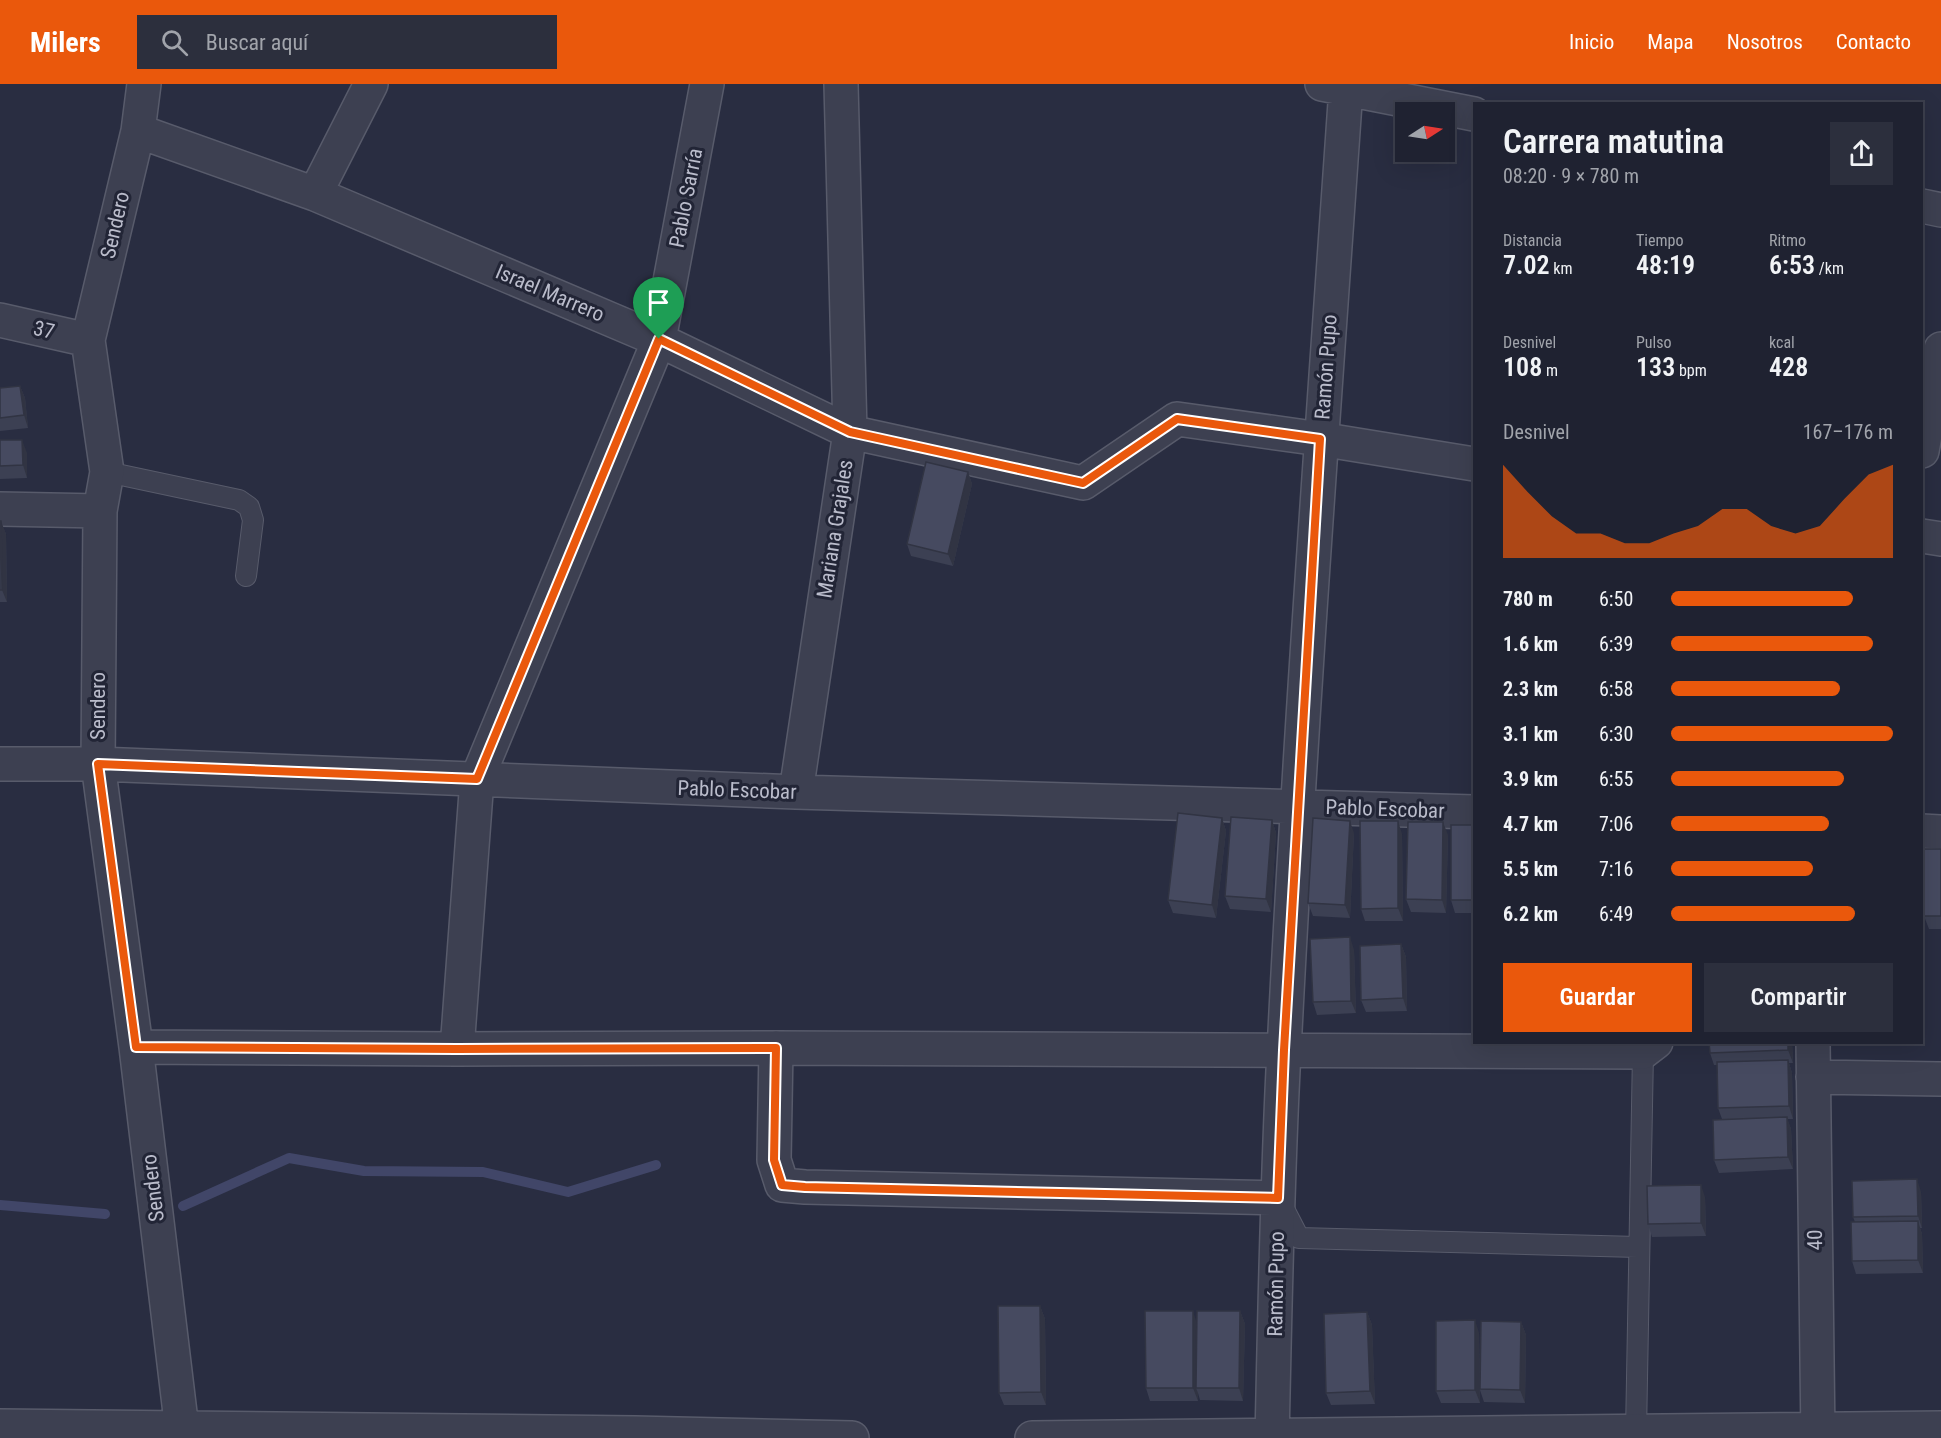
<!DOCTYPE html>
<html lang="es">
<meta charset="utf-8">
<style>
:root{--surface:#1f2231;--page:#2c2f3d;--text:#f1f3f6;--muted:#a1a4ab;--line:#3c3f4d;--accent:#ea580c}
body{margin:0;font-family:"Roboto Condensed",sans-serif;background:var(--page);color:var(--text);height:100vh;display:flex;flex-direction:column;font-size:22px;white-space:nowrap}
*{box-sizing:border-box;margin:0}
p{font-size:20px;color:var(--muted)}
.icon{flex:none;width:33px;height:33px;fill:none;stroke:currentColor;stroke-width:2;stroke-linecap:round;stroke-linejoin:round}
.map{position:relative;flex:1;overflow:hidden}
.side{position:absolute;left:1473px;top:18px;width:450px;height:942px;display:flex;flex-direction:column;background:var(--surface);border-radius:0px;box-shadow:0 6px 24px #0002,0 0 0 2px var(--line)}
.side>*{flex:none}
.needle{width:39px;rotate:78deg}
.controls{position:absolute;left:1395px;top:18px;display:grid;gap:12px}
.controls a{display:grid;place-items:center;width:60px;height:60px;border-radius:0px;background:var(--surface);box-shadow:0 6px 24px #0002,0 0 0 2px var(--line);font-size:30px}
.pin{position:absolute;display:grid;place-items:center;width:51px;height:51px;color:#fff;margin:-62px -26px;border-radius:50% 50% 50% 0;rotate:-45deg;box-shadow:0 0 6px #0007}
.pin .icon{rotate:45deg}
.round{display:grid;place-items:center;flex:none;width:63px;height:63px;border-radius:0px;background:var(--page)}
.overview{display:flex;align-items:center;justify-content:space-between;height:102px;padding:0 30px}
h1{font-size:33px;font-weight:600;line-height:45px}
.metrics{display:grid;grid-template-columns:repeat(3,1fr);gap:9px;height:102px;padding:6px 30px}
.metrics div{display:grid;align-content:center}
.metrics b{font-size:26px;font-weight:600}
.metrics small{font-size:16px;font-weight:400}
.metrics p{font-size:16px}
.chart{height:168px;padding:12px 30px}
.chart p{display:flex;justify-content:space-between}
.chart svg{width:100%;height:108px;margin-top:6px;fill:var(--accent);opacity:.7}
.button{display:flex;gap:12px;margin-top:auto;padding:12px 30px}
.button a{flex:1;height:69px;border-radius:0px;background:var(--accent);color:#fff;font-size:24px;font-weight:600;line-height:69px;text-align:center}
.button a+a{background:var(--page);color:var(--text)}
ul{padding:0 30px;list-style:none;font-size:20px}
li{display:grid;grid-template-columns:96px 72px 1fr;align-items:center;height:45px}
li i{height:15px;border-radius:8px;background:var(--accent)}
header{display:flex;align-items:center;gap:36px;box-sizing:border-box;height:84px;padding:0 30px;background:var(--accent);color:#fff}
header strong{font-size:28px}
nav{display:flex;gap:33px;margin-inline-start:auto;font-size:21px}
.search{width:420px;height:54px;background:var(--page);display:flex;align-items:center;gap:15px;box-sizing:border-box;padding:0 21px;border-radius:0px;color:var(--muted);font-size:22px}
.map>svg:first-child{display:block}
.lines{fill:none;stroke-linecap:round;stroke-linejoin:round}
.stream{stroke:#414668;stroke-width:10}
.service-casing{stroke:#585b6b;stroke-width:22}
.minor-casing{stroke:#585b6b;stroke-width:36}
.service{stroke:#3d4051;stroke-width:20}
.minor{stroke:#3d4051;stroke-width:33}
.wall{fill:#3c4053}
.shaded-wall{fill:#313443}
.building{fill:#464a60;stroke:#313443;stroke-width:1.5}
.route-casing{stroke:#fff;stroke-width:12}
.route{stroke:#ea580c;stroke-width:8}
.labels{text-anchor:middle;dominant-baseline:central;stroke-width:6;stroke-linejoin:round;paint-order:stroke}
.street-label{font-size:21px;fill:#babccb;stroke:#222536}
</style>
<header>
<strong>Milers</strong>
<div class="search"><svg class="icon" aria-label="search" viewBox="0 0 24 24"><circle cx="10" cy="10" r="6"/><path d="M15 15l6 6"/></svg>Buscar aquí</div>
<nav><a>Inicio</a><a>Mapa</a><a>Nosotros</a><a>Contacto</a></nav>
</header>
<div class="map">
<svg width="1941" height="1354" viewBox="0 0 1941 1354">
<rect width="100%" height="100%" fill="#292d41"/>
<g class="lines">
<path class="stream" d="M0,1121L105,1130
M183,1122L289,1074L364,1087L483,1088L568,1108L656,1081"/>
<defs>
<path id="service" d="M107,388L239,416L249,423L253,436L246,492
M1282,1121L1299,1154L1638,1163
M1636,1349L1643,968"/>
<path id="minor" d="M144,0L138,47L88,256L107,388L100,427L98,680L136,963L183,1354
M1322,0L1474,30
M138,47L315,110L659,256L850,348L1083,399L1177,335L1320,355L1474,380
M315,110L371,0
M1922,122L1941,126
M0,236L88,256
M1922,367L1941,265
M0,425L100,427
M1922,452L1941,455
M0,680H98L796,708L1474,728
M796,708L850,348L841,0
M1922,747L1941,748
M1813,958L1818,1354
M136,963L457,965L776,964L1643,968L1656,958
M776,964L774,1076L782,1101L805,1103L1278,1114
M457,965L477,695L659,256L707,0
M1813,993L1941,995
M0,1342L635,1349L852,1354
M1032,1354L1941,1344
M1272,1354C1275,1225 1277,1096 1284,967C1300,645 1324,324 1346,4"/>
</defs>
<use href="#service" class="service-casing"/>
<use href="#minor" class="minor-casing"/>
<use href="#service" class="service"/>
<use href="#minor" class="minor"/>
</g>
<path class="wall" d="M20,302L25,314L28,344L0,347V304Z
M0,356L27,369V394L0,395Z
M968,388L972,400L953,482L911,472L907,460Z
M0,437L6,450L7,518H0Z
M1222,734L1226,747L1216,834L1173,829L1168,816Z
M1272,736L1276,749L1271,828L1230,825L1225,812Z
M1474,741V829H1455L1451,816Z
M1354,749L1350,834L1313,832L1308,819Z
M1402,750L1403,837H1365L1361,825Z
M1448,751L1446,829L1411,828L1406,815Z
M1941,765V845H1929L1924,832Z
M1401,860L1406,873L1407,927L1366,928L1361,916Z
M1354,866L1356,929L1317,931L1313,918Z
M1709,958H1792L1793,979H1789L1792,989L1793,1035H1787L1791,1045L1793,1085L1719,1089L1714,1076L1722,1035L1718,1024L1717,981H1714L1710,969Z
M1921,1108L1922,1144H1920L1922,1150L1923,1189L1856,1190L1852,1177L1855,1138L1853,1133Z
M1705,1113L1706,1152L1652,1153L1648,1140Z
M1040,1222L1045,1235L1046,1321H1004L999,1309Z
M1240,1227L1245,1240L1243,1317L1200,1316L1198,1309V1317H1150L1146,1304L1197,1239Z
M1367,1228L1372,1241L1375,1320L1331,1321L1326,1309Z
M1521,1238L1526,1251L1525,1319L1484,1318L1480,1306V1319H1441L1436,1307L1479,1249L1480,1301Z"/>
<path class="shaded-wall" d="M20,302L25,314L28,344L24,331Z
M22,356L27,369V394L23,381Z
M968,388L972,400L953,482L948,470Z
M1,437L6,450L7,518L2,506Z
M1222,734L1226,747L1216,834L1212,821Z
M1272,736L1276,749L1271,828L1266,815Z
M1350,737L1354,749L1350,834L1345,821Z
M1398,737L1402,750L1403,837L1398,824Z
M1443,738L1448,751L1446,829L1442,816Z
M1350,853L1354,866L1356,929L1351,917Z
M1401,860L1406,873L1407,927L1403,914Z
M1788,958H1792L1793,979L1788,966Z
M1788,976L1792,989L1793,1035L1789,1022Z
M1787,1033L1791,1045L1793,1085L1788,1073Z
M1917,1095L1921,1108L1922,1144L1918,1132Z
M1701,1101L1705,1113L1706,1152L1701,1139Z
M1918,1137L1922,1150L1923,1189L1918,1176Z
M1040,1222L1045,1235L1046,1321L1041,1308Z
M1193,1227L1197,1240L1196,1304L1198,1309V1317L1193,1304Z
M1240,1227L1245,1240L1243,1317L1239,1304Z
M1367,1228L1372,1241L1375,1320L1370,1307Z
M1475,1236L1479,1249L1480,1319L1475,1306Z
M1521,1238L1526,1251L1525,1319L1520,1306Z"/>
<path class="building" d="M20,302L24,331L0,334V304Z
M0,356H22L23,381L0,382Z
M926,378L968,388L948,470L907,460Z
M0,437H1L2,506H0Z
M1178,729L1222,734L1212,821L1168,816Z
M1231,733L1272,736L1266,815L1225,812Z
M1313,734L1350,737L1345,821L1308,819Z
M1360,737H1398V824L1361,825Z
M1408,738H1443L1442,816L1406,815Z
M1451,741H1474V816H1451Z
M1924,765H1941V832H1924Z
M1350,853L1351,917L1313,918L1310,855Z
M1401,860L1403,914L1361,916L1360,862Z
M1709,958H1788V966L1710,969Z
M1788,976L1789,1022L1718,1024L1717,978Z
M1787,1033L1788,1073L1714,1076L1713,1036Z
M1917,1095L1918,1132L1853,1133L1852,1097Z
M1701,1101V1139L1648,1140L1647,1102Z
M1918,1137V1176L1852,1177L1851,1138Z
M998,1222H1040L1041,1308L999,1309Z
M1145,1227H1193V1304H1146Z
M1197,1227H1240L1239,1304H1196Z
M1367,1228L1370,1307L1326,1309L1324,1230Z
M1475,1236V1306L1436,1307V1237Z
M1481,1237L1521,1238L1520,1306L1480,1305Z"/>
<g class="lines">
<defs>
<path id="route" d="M659,255L850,348L1083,399L1177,335L1320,355L1284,966L1278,1114L805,1103L782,1101L774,1076L776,964L457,965L136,963L98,680L477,695Z"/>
</defs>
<use href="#route" class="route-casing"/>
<use href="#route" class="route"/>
</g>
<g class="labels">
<g class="street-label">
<text transform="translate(686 114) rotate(-79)">Pablo Sarría</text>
<text transform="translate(115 141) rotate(-77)">Sendero</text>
<text transform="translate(550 209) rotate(23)">Israel Marrero</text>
<text transform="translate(44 246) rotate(13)">37</text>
<text transform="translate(1326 283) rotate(-86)">Ramón Pupo</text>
<text transform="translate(835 445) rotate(-81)">Mariana Grajales</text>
<text transform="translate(98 622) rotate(-90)">Sendero</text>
<text transform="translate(737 706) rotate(2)">Pablo Escobar</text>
<text transform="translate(1385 725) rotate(2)">Pablo Escobar</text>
<text transform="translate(153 1104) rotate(-97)">Sendero</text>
<text transform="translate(1815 1156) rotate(-91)">40</text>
<text transform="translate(1276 1200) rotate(-89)">Ramón Pupo</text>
</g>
</g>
</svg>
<div class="controls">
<a><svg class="needle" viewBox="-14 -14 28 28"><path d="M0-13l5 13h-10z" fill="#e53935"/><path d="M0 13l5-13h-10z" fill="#a1a4ab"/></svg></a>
</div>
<div class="pin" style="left:659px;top:255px;background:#1e9e55"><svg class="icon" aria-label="arrive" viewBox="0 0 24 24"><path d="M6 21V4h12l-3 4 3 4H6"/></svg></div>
<section class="side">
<div class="overview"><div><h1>Carrera matutina</h1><p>08:20 · 9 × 780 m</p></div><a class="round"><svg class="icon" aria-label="share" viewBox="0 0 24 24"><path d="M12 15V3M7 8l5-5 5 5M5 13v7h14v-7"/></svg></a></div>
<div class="metrics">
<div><p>Distancia</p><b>7.02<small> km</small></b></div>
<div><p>Tiempo</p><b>48:19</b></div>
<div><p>Ritmo</p><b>6:53<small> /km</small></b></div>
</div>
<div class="metrics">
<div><p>Desnivel</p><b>108<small> m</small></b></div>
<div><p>Pulso</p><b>133<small> bpm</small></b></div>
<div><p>kcal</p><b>428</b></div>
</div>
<div class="chart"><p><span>Desnivel</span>167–176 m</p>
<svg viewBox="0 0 160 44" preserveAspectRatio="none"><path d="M0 44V6L10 17L20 27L30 34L40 34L50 38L60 38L70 34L80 31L90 24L100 24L110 31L120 34L130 31L140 20L150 10L160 6V44z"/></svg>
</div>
<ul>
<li><b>780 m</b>6:50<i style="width:82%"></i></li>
<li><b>1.6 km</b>6:39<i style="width:91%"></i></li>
<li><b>2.3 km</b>6:58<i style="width:76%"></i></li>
<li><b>3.1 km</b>6:30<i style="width:100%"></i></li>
<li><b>3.9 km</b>6:55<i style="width:78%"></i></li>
<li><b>4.7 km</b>7:06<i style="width:71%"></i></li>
<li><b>5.5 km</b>7:16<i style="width:64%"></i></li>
<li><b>6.2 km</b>6:49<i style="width:83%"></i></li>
</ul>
<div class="button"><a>Guardar</a><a>Compartir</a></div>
</section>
</div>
